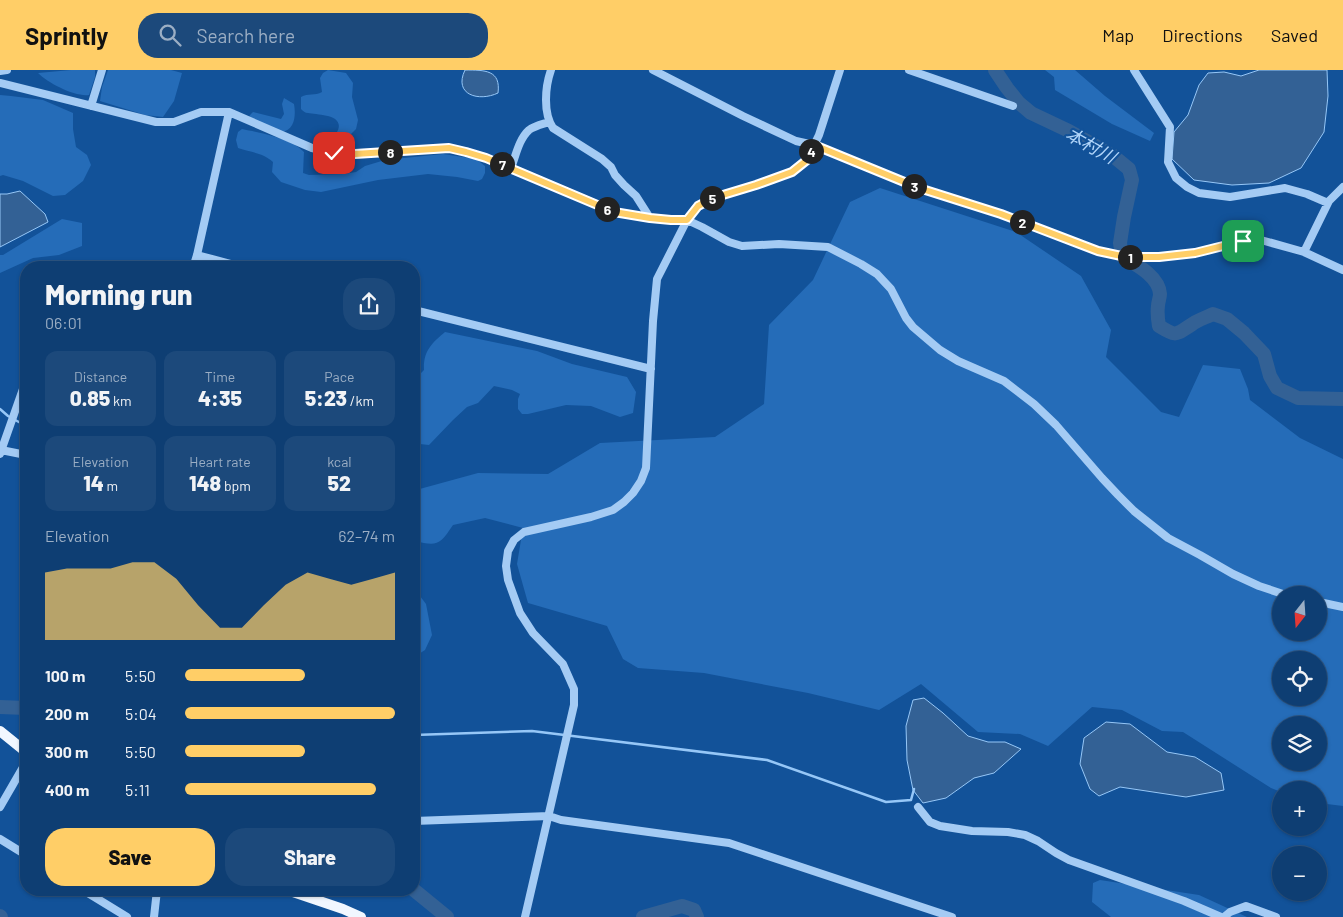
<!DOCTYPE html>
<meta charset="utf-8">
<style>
:root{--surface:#0e3e73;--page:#1c497b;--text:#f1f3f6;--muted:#9baec4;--line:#2e5785;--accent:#ffce67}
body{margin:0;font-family:Barlow,"Noto Sans JP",sans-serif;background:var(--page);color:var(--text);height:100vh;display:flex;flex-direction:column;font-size:19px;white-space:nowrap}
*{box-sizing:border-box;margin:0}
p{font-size:16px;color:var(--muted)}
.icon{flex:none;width:28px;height:28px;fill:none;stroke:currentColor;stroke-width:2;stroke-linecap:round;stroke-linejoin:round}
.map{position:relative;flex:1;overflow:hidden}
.drawer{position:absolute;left:20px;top:191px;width:400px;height:635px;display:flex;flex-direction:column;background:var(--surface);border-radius:20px;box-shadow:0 1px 4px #0004,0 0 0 1px var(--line)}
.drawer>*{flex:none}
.needle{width:32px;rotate:197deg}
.fabs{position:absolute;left:1272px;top:516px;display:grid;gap:10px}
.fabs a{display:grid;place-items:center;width:55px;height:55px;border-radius:50%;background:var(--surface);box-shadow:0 1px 4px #0004,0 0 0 1px var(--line);font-size:25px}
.pin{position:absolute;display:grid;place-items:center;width:42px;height:42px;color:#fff;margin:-21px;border-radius:10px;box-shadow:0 2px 8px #0006}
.km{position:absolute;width:25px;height:25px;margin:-12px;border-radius:50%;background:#222;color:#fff;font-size:14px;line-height:25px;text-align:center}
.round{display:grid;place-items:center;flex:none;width:52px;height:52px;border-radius:20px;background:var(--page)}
.summary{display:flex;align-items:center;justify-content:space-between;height:85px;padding:0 25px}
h1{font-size:28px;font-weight:800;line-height:38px}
.metrics{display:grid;grid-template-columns:repeat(3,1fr);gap:8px;height:85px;padding:5px 25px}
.metrics div{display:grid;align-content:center;border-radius:12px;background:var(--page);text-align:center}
.metrics b{font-size:21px;font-weight:800}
.metrics small{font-size:14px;font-weight:400}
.metrics p{font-size:14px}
.chart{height:140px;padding:10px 25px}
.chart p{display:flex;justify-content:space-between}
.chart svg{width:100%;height:90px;margin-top:5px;fill:var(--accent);opacity:.7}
.button{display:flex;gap:10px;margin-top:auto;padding:10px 25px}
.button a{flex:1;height:58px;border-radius:20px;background:var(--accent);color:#111;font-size:20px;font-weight:800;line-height:58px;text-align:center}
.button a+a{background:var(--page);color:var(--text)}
ul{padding:0 25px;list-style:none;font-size:16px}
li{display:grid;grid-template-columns:80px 60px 1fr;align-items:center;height:38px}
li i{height:12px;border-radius:6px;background:var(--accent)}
header{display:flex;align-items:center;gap:30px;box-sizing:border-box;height:70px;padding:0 25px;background:var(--accent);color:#111}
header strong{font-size:24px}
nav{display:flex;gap:28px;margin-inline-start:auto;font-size:18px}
.search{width:350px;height:45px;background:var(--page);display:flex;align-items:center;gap:12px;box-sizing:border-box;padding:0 18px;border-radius:20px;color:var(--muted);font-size:19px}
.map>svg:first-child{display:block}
.green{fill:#256cb8;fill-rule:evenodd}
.water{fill:#336195;stroke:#96c7f7}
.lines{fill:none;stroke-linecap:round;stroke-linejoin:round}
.stream{stroke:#96c7f7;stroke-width:2.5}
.river{stroke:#336195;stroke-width:14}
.minor{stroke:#a4cbf4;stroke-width:8}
.major{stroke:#f1f7ff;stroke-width:10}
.route-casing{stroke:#fff;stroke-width:10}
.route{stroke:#ffce67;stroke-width:6}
.labels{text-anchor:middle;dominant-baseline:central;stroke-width:4.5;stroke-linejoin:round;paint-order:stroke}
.water-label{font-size:18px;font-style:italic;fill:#b1d5fa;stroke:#125299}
</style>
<header>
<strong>Sprintly</strong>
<div class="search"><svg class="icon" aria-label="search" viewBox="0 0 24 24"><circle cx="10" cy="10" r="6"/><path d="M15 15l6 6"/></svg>Search here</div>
<nav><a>Map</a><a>Directions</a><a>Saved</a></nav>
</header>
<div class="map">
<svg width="1343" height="847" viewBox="0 0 1343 847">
<rect width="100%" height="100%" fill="#125299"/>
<path class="green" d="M71,0H95V7L89,25C75,27 48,13 38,3Z
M108,0H171L182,3L174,31L163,47L145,45L100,31L102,17Z
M328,0L346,3L353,13L352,27L358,50L356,59L351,64L348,75L341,80L333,79L329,73C332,68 336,65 338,60C344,44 317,45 308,43C305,43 303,41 301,39V27C308,23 315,26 322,22L320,8L323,3Z
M1045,0H1075L1105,26L1154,63L1150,71L1112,54L1055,20L1054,7Z
M0,25L11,26L43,30L73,43V59L76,77L87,85L91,95L83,111L65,125L53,126L23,111L3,105L0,106Z
M284,28L294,34C296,45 295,60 282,62L249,48L250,45L253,42L281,49L284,44L282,34Z
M242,59C261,63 291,68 304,82L303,103L309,105L343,104L356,102L365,96L385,90L443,84L476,89L485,96V103L482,109L478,111L457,107L428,104L378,110L321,122L305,120L281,112L272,102L273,92C262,82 252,83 238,78L236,70L238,62Z
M880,118L1016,162L1081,206L1111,260L1106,287L1161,342L1179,347L1203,295L1240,299L1248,319L1250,330L1300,368L1343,389V736L1319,733V720H1281V722L1271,718L1183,662L1162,661L1122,640L1092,637L1048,676L1020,664L978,662L921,614L879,640L808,623L704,603L638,598L623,589L607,556L528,533L517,494L523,458L485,448L453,455C439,476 437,476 414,471V423L416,420L478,403L548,404L600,373L715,367L764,334L769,255L813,210L850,132ZM1281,525H1319V562H1281ZM1281,590H1319V628H1281ZM1281,655H1319V692H1281Z
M62,149L82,153V176L59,185L33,188L0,203V185H3Z
M445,262L537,281L572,294L627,307L636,322L633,343L620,347L591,336L566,335L528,344H522L518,339V329L520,324L512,320L494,316L478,333L467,337L453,350L429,375L420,374L414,365V310L424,300C423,281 432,273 445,262Z
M414,518L426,534L432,565L425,580L414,587Z
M1100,810L1199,825L1247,847H1111L1092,832L1093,813Z"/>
<path class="water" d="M465,0C485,0 501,0 498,23C479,32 453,25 465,0Z
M1259,0H1327L1328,26L1324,62L1301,98L1269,113L1232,115L1194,110L1172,89L1174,62L1188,45L1199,15L1208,3L1224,2L1241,6Z
M20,121L45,144L48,152L0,177V124H7Z
M924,628L943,643L968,666L988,672H1005L1021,679L994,703L974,708L946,728L923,733L913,720L907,690L906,656L913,630Z
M1106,652L1130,654L1167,682L1195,687L1221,703L1224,720L1186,727L1120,717L1099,726L1090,719L1080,694L1084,668Z"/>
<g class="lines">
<path class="stream" d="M0,339L8,346L26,356
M414,665L532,661L767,690L886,732L911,730L914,719"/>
<path class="river" d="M995,0L1007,18L1019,33L1031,43L1069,61L1112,85L1129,99L1132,110L1124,147L1120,173L1122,186C1135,194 1159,206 1160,224C1160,228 1158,232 1158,236C1157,243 1158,250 1159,256C1177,267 1175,265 1191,255C1197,250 1205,248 1213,244L1227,249L1244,263L1264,284L1270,306L1277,318L1298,328L1343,329
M0,637L26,638
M414,820L447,847
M0,846L1,847
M643,847L682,836L694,840L697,847"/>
<path class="minor" d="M551,0C545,17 543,43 553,58L602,89L611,97L615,105L624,115L636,126L650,148
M653,0L743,46L796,71L814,75L919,118L1001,144L1098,181L1126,187H1159L1195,183L1243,171L1261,170L1304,182L1343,200
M909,0L1013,36
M1134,0L1170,57L1168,92L1176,108L1187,117L1199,123L1230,127L1285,118L1307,124L1328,133
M0,1L7,0
M0,13L156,52H174L201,42H229L312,78L334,83L355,84L449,78L466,82L486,88L615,142L650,148L671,150H687L702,157L729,172L742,176L779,174L828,177L861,194L877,204L891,219L906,248L913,257L940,280L958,291L1004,311L1034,334L1056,355L1102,408L1118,425L1134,441L1168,468L1200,485L1233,504L1259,516L1286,525
M91,36L102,0
M511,98C516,85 519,69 529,60C534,56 543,54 549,52
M1304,182L1329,131L1343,117
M197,185L246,198
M193,198L197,185L229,42
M414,240L651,299
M1,380L26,385
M0,384L24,316L26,313
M1319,532L1343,537
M0,737L26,692
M918,737L930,752L940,756L972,761L1008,762L1025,765L1038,771L1056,783L1069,790L1184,831L1221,847
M414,751L549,746L561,750L729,773L952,847
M0,769L26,785
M83,820L127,847
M154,847L157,820
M525,847L574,635V619L563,594L533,563L520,543L508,510L506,496L508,481L514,470L524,462L591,447L613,440L624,432L633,423L641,411L646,398L653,251L657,209L687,150L698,136L713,128L756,115L791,102L807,90L819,65L840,0
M1224,847L1230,842L1246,836L1276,847"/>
<path class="major" d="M0,661L26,682
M287,820L343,839L361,847"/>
</g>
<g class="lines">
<defs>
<path id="route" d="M334,83L355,84L449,78L466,82L486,88L614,142L650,148L671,150H687L698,136L713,128L756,115L792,102L807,90L814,75L919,118L1001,144L1098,181L1126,187H1159L1195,183L1243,171"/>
</defs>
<use href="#route" class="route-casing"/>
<use href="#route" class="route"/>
</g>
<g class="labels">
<g class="water-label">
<text transform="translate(1091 75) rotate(29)">本村川</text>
</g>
</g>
</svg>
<div class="fabs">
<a><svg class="needle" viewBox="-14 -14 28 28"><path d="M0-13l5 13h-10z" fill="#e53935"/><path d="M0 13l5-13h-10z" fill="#9baec4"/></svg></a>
<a><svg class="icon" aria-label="locate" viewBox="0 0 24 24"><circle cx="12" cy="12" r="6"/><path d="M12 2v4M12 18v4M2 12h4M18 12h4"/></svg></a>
<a><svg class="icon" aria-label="layers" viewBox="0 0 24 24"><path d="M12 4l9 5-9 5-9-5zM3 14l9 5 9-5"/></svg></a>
<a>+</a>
<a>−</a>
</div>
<div class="pin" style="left:1243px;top:171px;background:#1e9e55"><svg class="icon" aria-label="arrive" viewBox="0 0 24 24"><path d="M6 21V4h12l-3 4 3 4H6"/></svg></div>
<div class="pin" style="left:334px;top:83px;background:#d93025"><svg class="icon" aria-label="check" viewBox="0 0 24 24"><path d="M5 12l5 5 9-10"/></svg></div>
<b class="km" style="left:1130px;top:187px">1</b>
<b class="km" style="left:1022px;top:152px">2</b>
<b class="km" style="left:914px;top:116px">3</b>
<b class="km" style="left:811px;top:81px">4</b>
<b class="km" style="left:712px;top:128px">5</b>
<b class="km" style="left:607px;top:139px">6</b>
<b class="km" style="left:502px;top:94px">7</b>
<b class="km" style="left:390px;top:82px">8</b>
<section class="drawer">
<div class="summary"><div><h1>Morning run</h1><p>06:01</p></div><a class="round"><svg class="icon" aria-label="share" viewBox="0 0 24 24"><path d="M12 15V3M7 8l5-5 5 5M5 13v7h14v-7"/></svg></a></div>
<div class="metrics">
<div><p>Distance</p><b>0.85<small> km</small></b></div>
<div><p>Time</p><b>4:35</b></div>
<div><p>Pace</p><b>5:23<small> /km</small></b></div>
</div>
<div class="metrics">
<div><p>Elevation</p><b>14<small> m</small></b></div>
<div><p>Heart rate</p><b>148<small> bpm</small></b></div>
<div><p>kcal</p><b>52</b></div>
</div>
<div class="chart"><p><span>Elevation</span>62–74 m</p>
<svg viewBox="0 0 160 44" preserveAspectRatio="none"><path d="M0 44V11L10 9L20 9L30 9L40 6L50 6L60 14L70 27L80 38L90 38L100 27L110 17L120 11L130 14L140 17L150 14L160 11V44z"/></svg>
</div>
<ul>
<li><b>100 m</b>5:50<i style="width:57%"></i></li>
<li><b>200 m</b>5:04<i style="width:100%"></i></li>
<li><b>300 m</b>5:50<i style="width:57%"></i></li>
<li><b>400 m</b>5:11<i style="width:91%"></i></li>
</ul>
<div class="button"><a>Save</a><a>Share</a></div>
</section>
</div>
